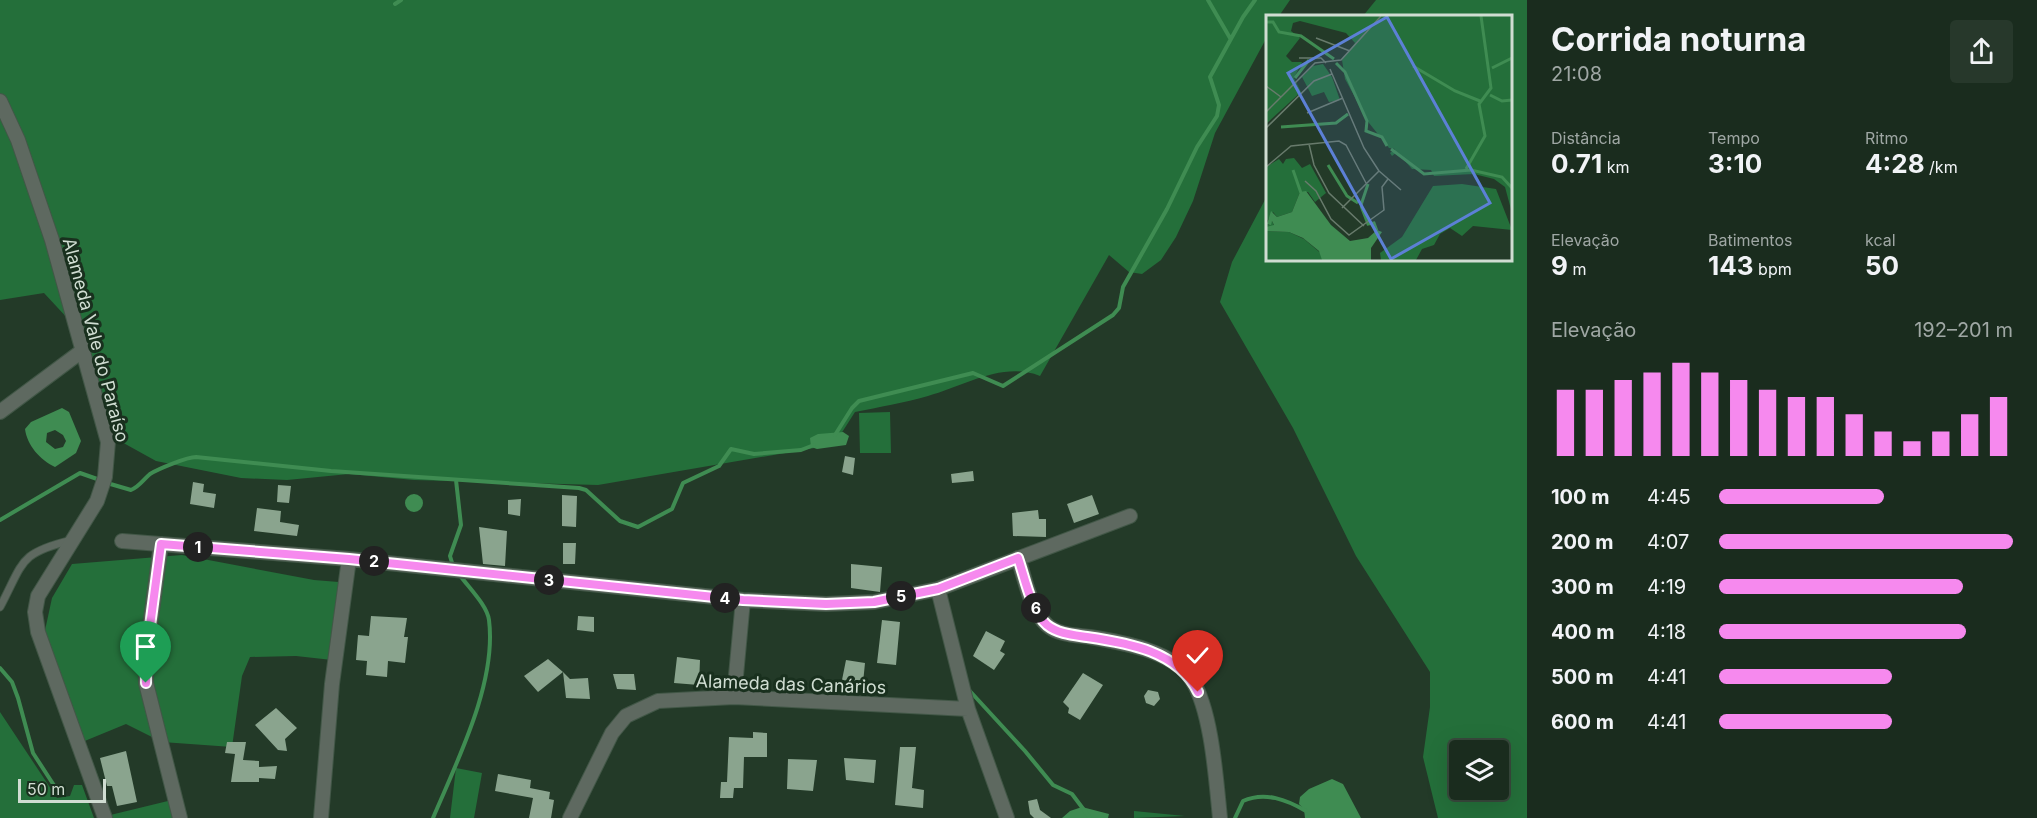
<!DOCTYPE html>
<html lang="pt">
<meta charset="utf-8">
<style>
:root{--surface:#1a2c1e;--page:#27382b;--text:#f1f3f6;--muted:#9fa7a4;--line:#38483c;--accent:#f689ee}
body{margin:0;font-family:Inter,sans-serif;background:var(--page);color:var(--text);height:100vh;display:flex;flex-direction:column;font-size:22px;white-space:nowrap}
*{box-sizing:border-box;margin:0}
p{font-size:20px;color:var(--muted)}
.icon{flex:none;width:33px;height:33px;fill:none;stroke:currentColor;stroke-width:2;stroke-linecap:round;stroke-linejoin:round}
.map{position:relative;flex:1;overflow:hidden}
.sheet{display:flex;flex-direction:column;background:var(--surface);width:510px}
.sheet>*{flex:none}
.fabs{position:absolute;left:1449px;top:740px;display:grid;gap:12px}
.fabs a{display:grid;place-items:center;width:60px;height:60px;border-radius:6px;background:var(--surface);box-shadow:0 6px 24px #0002,0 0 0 2px var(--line);font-size:30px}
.scale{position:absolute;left:18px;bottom:15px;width:88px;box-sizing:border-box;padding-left:6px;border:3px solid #d0ddd2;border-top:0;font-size:16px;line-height:21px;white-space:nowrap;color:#d0ddd2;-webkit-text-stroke:4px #19301e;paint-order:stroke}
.pin{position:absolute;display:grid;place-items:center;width:51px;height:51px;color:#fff;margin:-62px -26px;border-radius:50% 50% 50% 0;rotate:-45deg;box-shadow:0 0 6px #0007}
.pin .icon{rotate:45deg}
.km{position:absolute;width:30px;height:30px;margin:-15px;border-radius:50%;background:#222;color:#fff;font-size:16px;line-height:30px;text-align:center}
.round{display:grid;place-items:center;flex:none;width:63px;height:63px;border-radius:6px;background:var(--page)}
.overview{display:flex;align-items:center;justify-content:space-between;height:102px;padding:0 24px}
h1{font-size:33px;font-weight:700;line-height:45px}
.stats{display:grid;grid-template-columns:repeat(3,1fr);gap:9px;height:102px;padding:6px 24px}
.stats div{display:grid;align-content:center}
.stats b{font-size:26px;font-weight:700}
.stats small{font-size:16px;font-weight:400}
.stats p{font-size:16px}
.chart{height:168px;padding:12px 24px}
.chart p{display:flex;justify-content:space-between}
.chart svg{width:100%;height:108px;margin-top:6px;stroke:var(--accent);stroke-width:6}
ul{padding:0 24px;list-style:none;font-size:20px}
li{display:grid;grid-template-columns:96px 72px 1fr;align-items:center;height:45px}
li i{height:15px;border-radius:8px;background:var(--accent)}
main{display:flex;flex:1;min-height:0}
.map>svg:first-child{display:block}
.green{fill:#246f3a;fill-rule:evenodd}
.water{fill:#3f8c52;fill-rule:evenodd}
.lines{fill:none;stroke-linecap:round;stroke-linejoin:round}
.stream{stroke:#3f8c52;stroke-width:4}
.building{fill:#8aa48e}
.service-casing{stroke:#425747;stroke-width:9}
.minor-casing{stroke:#425747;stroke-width:16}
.service{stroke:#5e6960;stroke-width:7}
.minor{stroke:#5e6960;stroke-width:14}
.route-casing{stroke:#fff;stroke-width:12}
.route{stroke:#f689ee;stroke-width:8}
.labels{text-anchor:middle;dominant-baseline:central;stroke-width:6;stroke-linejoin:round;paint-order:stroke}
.street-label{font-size:18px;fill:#d0ddd2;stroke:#19301e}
.inset-river{fill:none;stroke:#3f8c52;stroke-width:3}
.inset-road{fill:none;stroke:#687b6c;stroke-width:1.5}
.view{fill:#5c80d6;fill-opacity:0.15;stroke:#5c80d6;stroke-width:3}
.inset-edge{fill:none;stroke:#d0ddd2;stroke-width:3}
</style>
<main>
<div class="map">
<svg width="1527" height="818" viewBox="0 0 1527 818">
<rect width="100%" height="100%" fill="#233a28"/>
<path class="green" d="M0,0H1290L1279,16H1268L1267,37L1215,133L1193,201L1176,237L1161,260L1142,274L1129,272L1109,255L1040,376C1003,361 964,386 928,396C904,403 879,407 855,412L839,437L826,446L598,485L414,480L349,474L287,480L241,478L156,461L109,435L70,321L44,293L0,300Z
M1376,0H1527V818H1438L1423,757L1430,707V672L1356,556L1293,428L1220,302L1232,262L1267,196L1268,260H1510V16H1363ZM1460,750H1498V789H1460Z
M890,412L891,453H860L859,413Z
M182,555L314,580L351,583L332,660L296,656L250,657L242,676L232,747L162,742L126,724L75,745L44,635L52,598L72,564Z
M0,712L57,798L70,796L74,785H82L94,818H0Z
M456,768L482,773L474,818H450Z
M172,800L176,818H98Z
M1134,811L1185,816L1134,818Z"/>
<path class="water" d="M62,408L69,412L81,441L76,453L55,467C40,460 27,445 25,429L31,422ZM55,430L63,435L66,441L63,447L55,449L46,442L47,433Z
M843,432L849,436L846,445L817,449L811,447L810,438L818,434Z
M405 503a9 9 0 1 1 18 0a9 9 0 1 1-18 0Z
M1332,779L1343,784L1361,818H1305L1304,809L1299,804L1300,797L1309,789Z
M1082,807L1109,814L1108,818H1062L1070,811Z"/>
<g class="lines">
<path class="stream" d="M1208,0L1230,38
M395,4L401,0
M835,435L852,408L859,401L973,373L1003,386L1113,315L1119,308L1123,287L1167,209L1197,147L1217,116L1219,105L1210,77L1243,17L1255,0
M107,483L131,490C139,487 143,480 150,474C158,469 187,457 196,457L331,471L579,488L586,490L620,521L638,527L672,509L683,483L719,466L731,449L754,454L801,450L814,445
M0,520L80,473L100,480
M453,566L450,556L461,525L456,480
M0,668L12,682L18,698L33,753L57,790
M968,689L1025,751L1053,785L1072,794L1090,818
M433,818C457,761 497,683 489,620C487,605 468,587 459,574
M1235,818L1243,801C1265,791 1287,800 1306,811"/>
</g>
<path class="building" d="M845,456L855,458L853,475L842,472Z
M973,471L974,481L952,483L951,474Z
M193,482L204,484L203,492L216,494L214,508L190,504Z
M278,485L291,486L289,503L277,502Z
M562,495L577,496L576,527L562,526Z
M1092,495L1099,514L1074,523L1067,504Z
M521,499L520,516L508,514V500Z
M257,508L281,511L280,522L299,525L297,536L254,531Z
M1038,510L1039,519H1046V537L1013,536L1012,513Z
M479,527L507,531L505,566L483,564Z
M563,543H576L575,564H563Z
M851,564L882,567L880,592L851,588Z
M371,616L407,618L404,637H408L405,663L388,661L387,677L366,675L367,661L356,660L358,635L369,636Z
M578,616L594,617V632L577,630Z
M882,620L900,622L896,665L877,663Z
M986,631L1005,641L1000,651L1005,654L994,670L973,656Z
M677,657L700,660L699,685L674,683Z
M548,659L563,672L538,692L524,676Z
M846,660L865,663L863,683L842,680Z
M563,672L570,679L588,678L590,699L566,698Z
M1083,673L1103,685L1080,720L1068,713L1069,708L1063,702Z
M613,674H634L636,690L617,689Z
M1148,690L1158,692L1160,699L1154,706L1146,703L1144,696Z
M276,708L297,728L285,739L287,751L278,750L255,725Z
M753,732L767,733V757H744L743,788H734L733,798H720L721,782H727L729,737L753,738Z
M227,742H246L243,760L259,761V767L277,766L275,779L259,778V782H231L235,754L225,753Z
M900,747H916L912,788L924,790L923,808L895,805Z
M126,751L137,802L117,806L112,786H107L100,758Z
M844,758L876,760L874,783L846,780Z
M788,759L817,760L813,791L787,789Z
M498,774L531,780L530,788L550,792L549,799L554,800L551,818H529L533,798L495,791Z
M1037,799L1040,810L1051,818H1034L1030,814L1028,801Z"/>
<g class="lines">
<defs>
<path id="service" d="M0,607C24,562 18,553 72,540"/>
<path id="minor" d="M0,101L18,140L52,240L108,442L105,477L97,501L38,596L35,612L38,632L105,818
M0,412L82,351
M122,541L349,559L743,600L826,604L874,602L938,589
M161,544L146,656V683L180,818
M1018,558C1025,578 1030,610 1047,625C1058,635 1075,635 1090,637C1121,642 1174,651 1192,680C1212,712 1216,780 1220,818
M734,697L743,600
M321,818L332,684L349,559
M570,818L612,733L626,716L658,701L734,697L968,709
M1007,818L968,709L938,589L1130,516"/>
</defs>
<use href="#service" class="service-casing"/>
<use href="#minor" class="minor-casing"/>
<use href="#service" class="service"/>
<use href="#minor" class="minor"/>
</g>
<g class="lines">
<defs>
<path id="route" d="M146,683V656L161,544L349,559L743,600L826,604L874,602L938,589L1018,558C1025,578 1031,611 1047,625C1058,634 1074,635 1087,637C1128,643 1178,651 1198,692"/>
</defs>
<use href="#route" class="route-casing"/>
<use href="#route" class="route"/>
</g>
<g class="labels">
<g class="street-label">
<text transform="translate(96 340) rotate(75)">Alameda Vale do Paraíso</text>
<text transform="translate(791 684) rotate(2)">Alameda das Canários</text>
</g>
</g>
<g transform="translate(1266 15)">
<rect width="246" height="246" fill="#233a28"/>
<path d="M0,1H246V198L239,172L228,164L208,159L168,161L165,155L146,154L131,137L126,141L124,138L129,134L123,133L103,108L79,64L76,45L89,28L80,18L34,6L27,8L25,16L34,23L20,41L26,47H36L28,63L35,77L0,109ZM57,49L66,62L74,85L63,87L58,77L46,81L36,62L47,51ZM28,143L36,153L44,149L60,178L49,187L42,177H34L26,197L11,202L7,197L1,206L2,210L6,206L9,213L3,215L0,212V152L13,144L17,149L20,144ZM196,169L230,174L246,215L207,211L196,221L184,213L174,219L168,230L156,234L150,245H115L114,238L136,222L167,171ZM0,216L23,217L38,224L57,240L56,245H0Z" fill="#246f3a"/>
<path d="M40,176L65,210L84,226L102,223L111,215L116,217L105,233V245H56L53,236L37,223L23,217L0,216V212L8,210L6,206L5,210L1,209L5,196L11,202L26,197L34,177Z" fill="#3f8c52"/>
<path class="inset-river" d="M0,7H7L13,17L35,21L68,44M70,48L79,57L101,106L100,116L116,122L121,131M147,51L189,76L214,86M226,53L246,43M29,63L43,45M224,80L236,86L246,85M15,112L70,108L82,99M125,134L158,159L205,155L236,162L246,173M62,150L81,181L92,188M200,154L219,121L213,89L225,73L215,1M27,155L35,178M95,190L102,169M95,191L102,209L108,208L111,216"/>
<path class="inset-road" d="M50,23L84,36M33,43H55L60,48M64,54L98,133L113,156M0,71L15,82M0,97L49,48L75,45L115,1M41,98L77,83M0,113L48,66L66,59M43,129L48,150L63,178L98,211M0,152L25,131L73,126L80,130L100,168M39,166L50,176L65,204L83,220L118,195L116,172L122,164M76,193L113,156L135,175"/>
<path class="view" d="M121,2L224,188L125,244L22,58Z"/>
<rect width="246" height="246" class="inset-edge"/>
</g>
</svg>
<div class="fabs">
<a><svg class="icon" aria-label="layers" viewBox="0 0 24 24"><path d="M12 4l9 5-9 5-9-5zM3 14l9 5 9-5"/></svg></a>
</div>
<div class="scale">50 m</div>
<div class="pin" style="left:146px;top:683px;background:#1e9e55"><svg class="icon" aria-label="arrive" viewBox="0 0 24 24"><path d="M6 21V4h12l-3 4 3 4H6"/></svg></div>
<div class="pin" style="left:1198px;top:692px;background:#d93025"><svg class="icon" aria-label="check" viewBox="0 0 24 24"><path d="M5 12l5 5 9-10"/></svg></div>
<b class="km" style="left:198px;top:547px">1</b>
<b class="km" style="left:374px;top:561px">2</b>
<b class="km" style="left:549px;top:580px">3</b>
<b class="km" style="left:725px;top:598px">4</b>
<b class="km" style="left:901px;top:596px">5</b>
<b class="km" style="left:1036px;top:608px">6</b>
</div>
<section class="sheet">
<div class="overview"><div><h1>Corrida noturna</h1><p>21:08</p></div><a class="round"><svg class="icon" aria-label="share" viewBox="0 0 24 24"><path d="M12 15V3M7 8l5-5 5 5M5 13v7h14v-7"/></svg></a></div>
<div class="stats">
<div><p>Distância</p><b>0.71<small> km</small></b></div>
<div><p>Tempo</p><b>3:10</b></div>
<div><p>Ritmo</p><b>4:28<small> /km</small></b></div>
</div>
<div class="stats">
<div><p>Elevação</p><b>9<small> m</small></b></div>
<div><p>Batimentos</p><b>143<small> bpm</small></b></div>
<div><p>kcal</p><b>50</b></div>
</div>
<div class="chart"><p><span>Elevação</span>192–201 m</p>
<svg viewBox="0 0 160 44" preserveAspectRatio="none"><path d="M5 44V17M15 44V17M25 44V13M35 44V10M45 44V6M55 44V10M65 44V13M75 44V17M85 44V20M95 44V20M105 44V27M115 44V34M125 44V38M135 44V34M145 44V27M155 44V20"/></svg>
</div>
<ul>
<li><b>100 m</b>4:45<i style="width:56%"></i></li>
<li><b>200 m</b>4:07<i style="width:100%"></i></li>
<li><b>300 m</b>4:19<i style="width:83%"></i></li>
<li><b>400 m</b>4:18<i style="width:84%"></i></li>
<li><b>500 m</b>4:41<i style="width:59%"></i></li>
<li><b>600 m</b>4:41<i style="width:59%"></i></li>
</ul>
</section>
</main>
